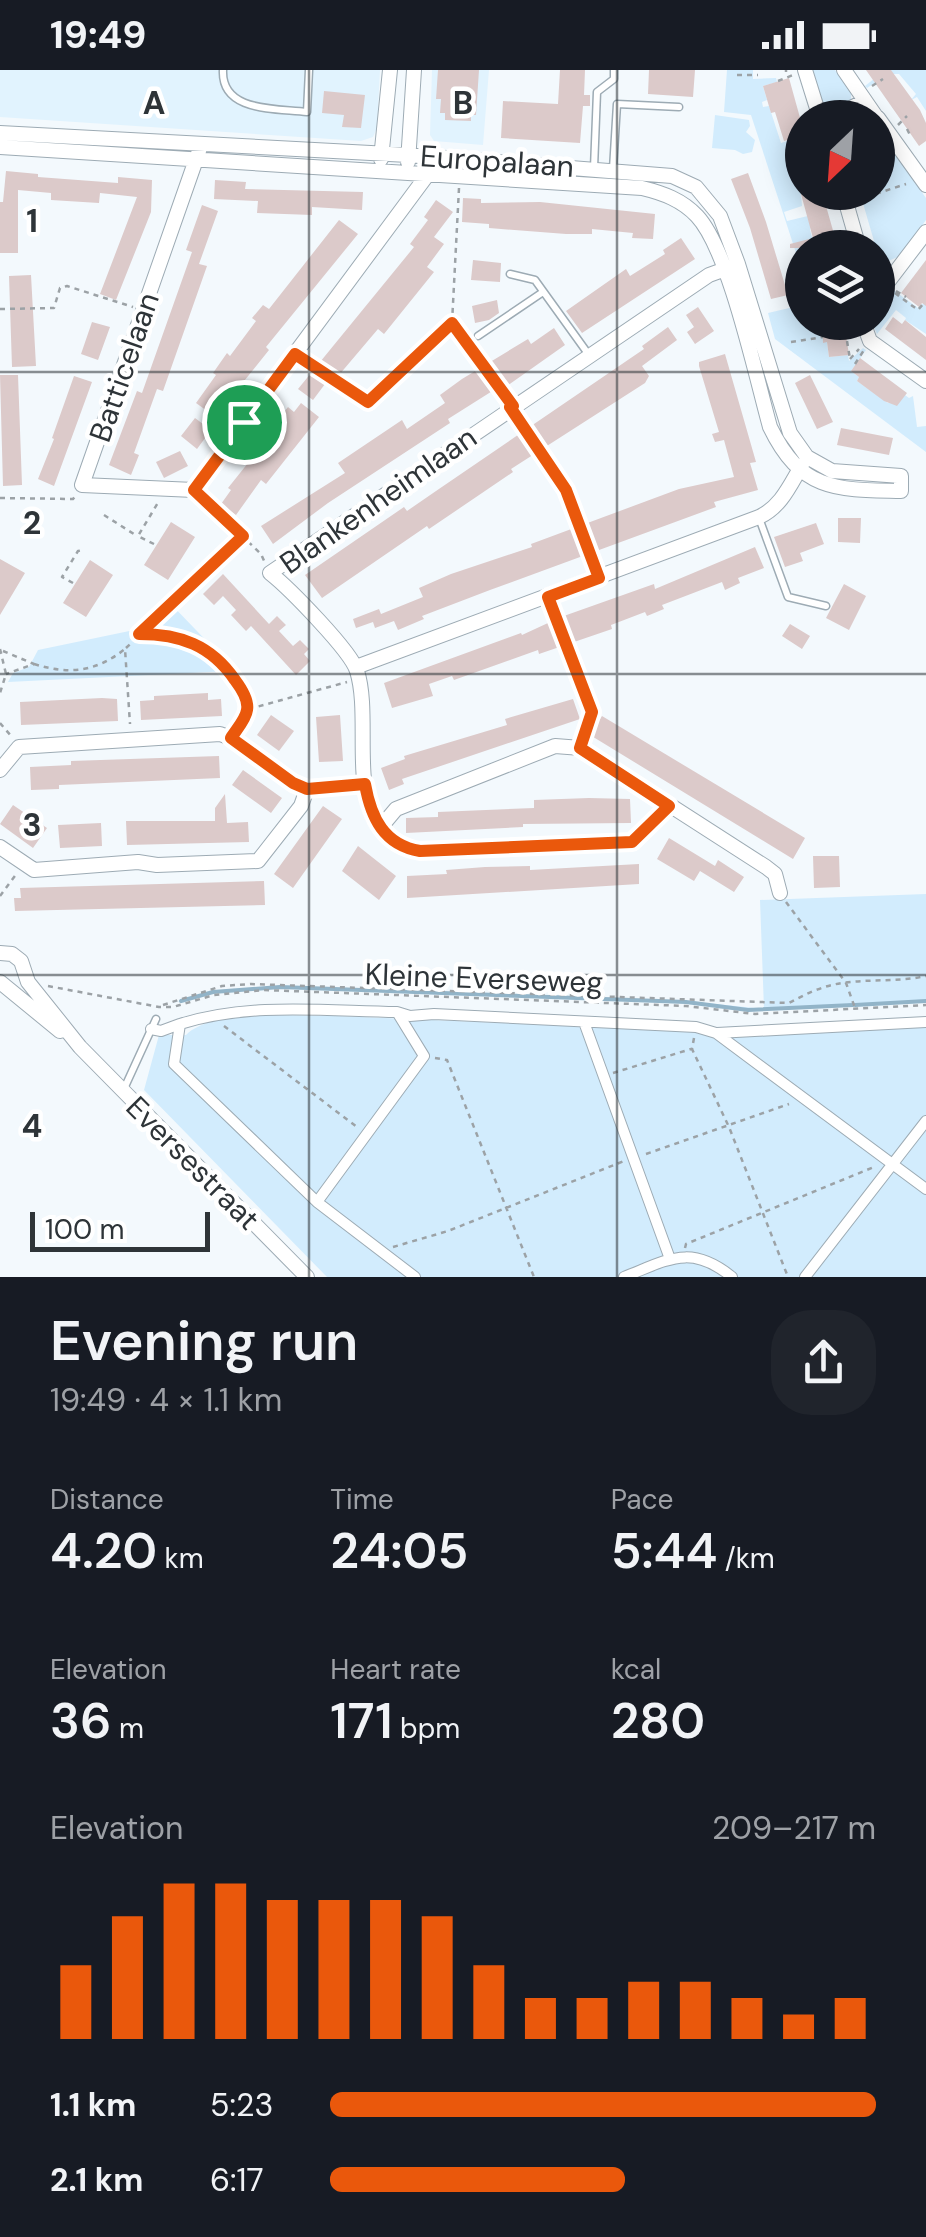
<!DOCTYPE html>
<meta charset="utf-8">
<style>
:root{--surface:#171b24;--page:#20242c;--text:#f1f3f6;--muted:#9ea1a6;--accent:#ea580c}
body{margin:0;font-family:"DM Sans",sans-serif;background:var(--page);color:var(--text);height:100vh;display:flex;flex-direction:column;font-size:38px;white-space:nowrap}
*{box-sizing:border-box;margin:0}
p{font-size:32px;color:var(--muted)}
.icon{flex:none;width:55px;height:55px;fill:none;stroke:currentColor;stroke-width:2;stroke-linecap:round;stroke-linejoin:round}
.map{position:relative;height:1207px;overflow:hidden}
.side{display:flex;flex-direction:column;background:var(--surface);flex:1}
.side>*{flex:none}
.needle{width:65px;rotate:205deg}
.tools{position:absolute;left:785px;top:30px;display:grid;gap:20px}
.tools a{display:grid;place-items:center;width:110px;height:110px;border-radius:50%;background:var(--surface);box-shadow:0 5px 25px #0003;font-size:50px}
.scale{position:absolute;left:30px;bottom:25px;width:180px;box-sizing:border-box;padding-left:10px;border:5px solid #2e3438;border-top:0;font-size:28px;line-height:35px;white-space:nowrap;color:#2e3438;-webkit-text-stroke:8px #fff;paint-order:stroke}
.pin{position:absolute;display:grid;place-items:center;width:85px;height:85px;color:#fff;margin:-42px;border:5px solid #fff;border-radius:50%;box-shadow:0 2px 10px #0007}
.round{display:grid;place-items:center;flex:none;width:105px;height:105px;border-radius:40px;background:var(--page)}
.summary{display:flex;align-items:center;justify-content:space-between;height:170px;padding:0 50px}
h1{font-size:55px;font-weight:600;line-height:75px}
.metrics{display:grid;grid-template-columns:repeat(3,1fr);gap:15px;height:170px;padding:10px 50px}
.metrics div{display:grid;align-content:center}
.metrics b{font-size:50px;font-weight:600}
.metrics small{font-size:28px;font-weight:400}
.metrics p{font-size:28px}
.chart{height:280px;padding:20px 50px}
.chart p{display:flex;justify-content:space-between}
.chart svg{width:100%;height:180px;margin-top:10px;stroke:var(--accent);stroke-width:6}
ul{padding:0 50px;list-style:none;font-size:32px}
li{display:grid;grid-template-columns:160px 120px 1fr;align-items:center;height:75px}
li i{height:25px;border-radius:12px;background:var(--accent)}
.status{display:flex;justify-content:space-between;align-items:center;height:70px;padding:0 50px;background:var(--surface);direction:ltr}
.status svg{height:28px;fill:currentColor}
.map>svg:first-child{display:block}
.built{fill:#e1f3fe}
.green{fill:#d2ecfd}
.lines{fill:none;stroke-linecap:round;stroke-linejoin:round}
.stream{stroke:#92b4c8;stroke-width:4}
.building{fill:#dccaca}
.service-casing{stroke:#9dabb4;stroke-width:9}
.pedestrian-casing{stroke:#9dabb4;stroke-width:12}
.minor-casing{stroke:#9dabb4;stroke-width:16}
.path{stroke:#9ca2a6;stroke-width:2.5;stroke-dasharray:5 5;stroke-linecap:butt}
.service{stroke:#fff;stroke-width:6}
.pedestrian{stroke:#fff;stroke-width:10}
.minor{stroke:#fff;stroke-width:14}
.route-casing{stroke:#fff;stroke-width:20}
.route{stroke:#ea580c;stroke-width:12}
.grid{fill:none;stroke:#2e3438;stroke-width:2.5;stroke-opacity:0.55}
.labels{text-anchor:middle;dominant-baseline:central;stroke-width:9;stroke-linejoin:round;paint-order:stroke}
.street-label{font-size:30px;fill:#2e3438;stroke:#fff}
.grid-label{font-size:32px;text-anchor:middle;font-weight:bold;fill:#2e3438;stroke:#fff;stroke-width:9;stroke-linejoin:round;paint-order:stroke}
</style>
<div class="status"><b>19:49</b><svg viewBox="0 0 49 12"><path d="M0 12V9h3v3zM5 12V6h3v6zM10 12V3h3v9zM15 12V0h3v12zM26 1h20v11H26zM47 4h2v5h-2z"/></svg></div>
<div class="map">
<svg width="926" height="1207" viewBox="0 0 926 1207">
<rect width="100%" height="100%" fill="#f3f9fd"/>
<path class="built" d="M0,0H380L377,58L373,67L361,71L0,47Z
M432,0H489L483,75L434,71L430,65Z"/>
<path class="green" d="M727,0H753V9L776,8L777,12L763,16L767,30L762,32L763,37L769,36L781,73L802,66V76L791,79L794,89L790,91L797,117H802V122L806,123L801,124L802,136L784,142L787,151L812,145L810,160L813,171L843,164L846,173L830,177L802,178V192L798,189L751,45L724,42Z
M812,0H835L851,22V30L830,42L824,40Z
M885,0H926V41L917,27L911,30L916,24L899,4H888L867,18L865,16Z
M715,45L749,50L750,56L746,62L755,70L752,82L743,84L735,80L712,78Z
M878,60L926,128V150L900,186L886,192L878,191V178L864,177L863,174L874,171L860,123L878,122Z
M892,219L918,238L926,231V264L905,250L906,248L896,240L877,264L872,253L878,252V240Z
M802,229V252L822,253L823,272H827L829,287L848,285L849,291L863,278L866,280L851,301L859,307L857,311L888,333L905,325L909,328L913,326L917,357L926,356V382L775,269L768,243L798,236Z
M168,531L223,588L230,601L8,612L13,603L29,597L38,580L139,559Z
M926,824V931L747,941L686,933L264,917L213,923L169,934L213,921L280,916L687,931L764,939L760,830Z
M337,946L699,961L715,967L725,957L926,948V1207H327L144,1020L159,965H186C212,938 298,947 337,946Z"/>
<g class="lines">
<path class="stream" d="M181,931L213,922L280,917L686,932L748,940L853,935
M855,935L926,931"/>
</g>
<path class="building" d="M438,0H479L476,45H471V51L445,50V43H440L441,29H436Z
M560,0H585L584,25H590V36H583L580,73L501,68L503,31L558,34Z
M649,0H695L693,27L648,24Z
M866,0H891L920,40L926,53V71L919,76Z
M789,8L802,55V110H800L797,101L793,103L789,91L794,89L788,70L784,71L775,42L771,43L763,16Z
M324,21L365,25L361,58L342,57L344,45L322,43Z
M6,101L38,104V107L118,113V107L152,110L151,142L116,230L100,224L137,127L100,123L99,133L51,130V123L18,120V183H0V132H3Z
M748,103L766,152L788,225L771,229L750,158L731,109Z
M215,110L246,112L245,119L363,122L362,140L312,137V145L257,143L258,131L214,129Z
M822,122L838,178H790V174L813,168L801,124Z
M463,128L481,129V133L540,132L655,144L653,169L632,168L633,163L592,159V164H566L489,158V154L462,152Z
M436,130L453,142L434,167L444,174L427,197L434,202L384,264L378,259L339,305L334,302L313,330L298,319L414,177L410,174L428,150L424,147Z
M202,135L218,141L199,194L207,196L163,321L157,319L134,383L139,385L131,405L109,395L137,321L142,323L192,182L186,180Z
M339,150L358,164L266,277L269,280L228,331L233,334L225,345L211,335L207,341L196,333L216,305L213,303L227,283L230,286L256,251L252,248L263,235L269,239Z
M681,168L695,189L582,263L566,241L626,199L630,206L665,184L663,180Z
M473,190L501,193L500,212L471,210Z
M926,190V236L922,233L919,237L901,223Z
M31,205L36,296L12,297L9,206Z
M497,230L499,243L489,250L475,253L472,236Z
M698,237L714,261L695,274L687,262L694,257L686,245Z
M893,247L902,254L905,250L926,267V290L885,259Z
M92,252L110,257L98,290L81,284Z
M822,252H844L849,285L829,287L827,272L823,273Z
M668,257L677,270L642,296L649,306L645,313L511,399L513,402L429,459L427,456L322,528L305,505L404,437L407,441L436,421L644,279L642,276Z
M554,258L565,275L507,316L505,313L448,349L450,353L328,433L273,474L261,456L345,403L338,393L402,350L407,359L445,333L440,325L462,309L528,269L531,274Z
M725,284L756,392L750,393L758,420L714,432L716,437L490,520L422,546L424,549L398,560L394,551L375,558L373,552L356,558L353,549L379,539L381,544L423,527L419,518L451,504L532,477L531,474L679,419L734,407L724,370L715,372L712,364L719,362L699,296V292Z
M860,288L907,323L897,336L884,331L857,311L859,307L851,301Z
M0,305H18L22,415L3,416Z
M810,305L833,352L817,359L795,313Z
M74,306L92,312L54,416L38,409L54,369L52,368Z
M301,333L319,347L266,414L261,410L236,445L221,434L231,420L228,418L284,348L281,346L288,337L294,342Z
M195,348L211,360L197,379L181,366Z
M841,358L893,368L889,385L837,375Z
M180,381L188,396L164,408L156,392Z
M838,448H861L860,473L838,472Z
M171,452L195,467L168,510L144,495Z
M816,453L824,474L800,483L803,491L785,497L774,467Z
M755,477L764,498L738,508L740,513L725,520L722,512L662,535L664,539L647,546L645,542L611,555L612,559L539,584L538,580L454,610L452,606L429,614L433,626L392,638L384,613L521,563L522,565L561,547L654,514L655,519Z
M0,489L25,503L0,545Z
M90,490L113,505L86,547L63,533Z
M223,504L269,554L277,546L286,555L279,561L293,576L300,570L309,579L304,584L310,591L296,605L251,556L246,561L231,545L236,540L223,526L214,535L203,524Z
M844,514L866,526L849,560L826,548Z
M790,554L810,566L802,579L782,566Z
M208,623V630L221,629L222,646L141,650L140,631L154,630V626Z
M102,628L117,629L118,651L21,655L20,632Z
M573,629L580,649L402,709L404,714L389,720L381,698L405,689L404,686L507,655L505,649Z
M271,645L294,661L279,681L257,665Z
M340,645L343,691L319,692L316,647Z
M602,646L805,768L793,789L590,665Z
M219,686L220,708L59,715V719L31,720L30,697L71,695V691Z
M243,700L282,728L271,743L232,715Z
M225,724L227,753L248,752L249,772L127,775L126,751H215V738Z
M589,728L630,729L631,753L523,754V757L406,763V748L438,747V742L534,738V730Z
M13,735L47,758L33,778L0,754Z
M323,736L342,749L293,818L274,804Z
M101,753L102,776L60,778L58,755Z
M669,768L715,796L718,790L744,807L734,822L700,801L694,811L657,789Z
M358,776L396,806L379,830L342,801Z
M813,786H839L840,817L814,818Z
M639,794V814L407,828V806L447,804L446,800L485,797L530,796V800Z
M264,811L265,835L15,841L14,828H21L20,818Z"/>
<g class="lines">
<defs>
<path id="service" d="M223,0C221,43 277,38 307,42L309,0
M594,98L597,22L614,9V0
M613,99L617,34L679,37
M510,204L535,210L589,285
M478,266L543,222
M759,448L788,527L826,536
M123,1021L156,949"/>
<path id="pedestrian" d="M584,952L670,1189
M180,954C250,932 324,941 397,942L410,946L434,944L696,957L716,963L926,1119
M151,959L161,961L180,954L174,994L317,1132L415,1207
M717,963L926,952
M317,1132L424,986L397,942
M624,1207C668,1190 690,1173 732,1207
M805,1207L926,1051"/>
<path id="minor" d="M805,0L820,48
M844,0L877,48
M831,48L865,31
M878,48L926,115
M0,63L408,85L672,106L696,117L720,146L738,194L790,363L807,387L832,401L901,406V421C836,420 801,421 770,357C756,307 729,180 697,146C682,130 663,123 642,118L0,77
M199,81L82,415L194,420L428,104
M381,89L390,0
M408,92L414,0
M843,122L859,178
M878,225L926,162
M863,252L870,271L926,311
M356,597L759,447C781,437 790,415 802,395
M0,700L19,677L220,664L231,668L293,713L307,719L365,714
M669,736L632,772L420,781C336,766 375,658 357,601C351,581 289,518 270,503L709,205L731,197
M380,758L396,739L555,676L581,678L766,797L775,804L780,823
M0,777L34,800L138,792L157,795L258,791L301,736L307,719
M0,883L12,884L21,891L28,912L80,977L307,1207
M0,912L60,961"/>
</defs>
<use href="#service" class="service-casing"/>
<use href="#pedestrian" class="pedestrian-casing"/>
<use href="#minor" class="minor-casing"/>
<path class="path" d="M786,0V2
M737,5H758
M778,11L793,5
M872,16L883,9
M801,51H802
M898,55L907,46
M907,59L911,67
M799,65H802
M459,118L452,253L506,327
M857,130L906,114
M828,166L841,162
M896,221L906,227
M895,223L918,240L923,234
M0,239L54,238L60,218L67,216L133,237
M847,271L850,289
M791,272L823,267
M850,289L859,279
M307,291L368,332L451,254
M855,294L864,280
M520,351L566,420L594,494
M0,428L73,429L76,425
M205,430L261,484L265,493
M104,445L137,466
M154,474L138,466L159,431
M73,513L62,507L78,481L83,480
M553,539L592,642L583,667
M139,565C152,564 166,563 179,567C212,577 262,619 239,655
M126,578L243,466
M0,579L6,604L0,623
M3,581L34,594L6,604
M34,594C69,605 96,602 125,579L130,654
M249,639L347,612
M0,653L12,667
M0,826L17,803
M786,832L846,913L855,938
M48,916L159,937H173L214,925L264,920L686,936L755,944L926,935
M163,935L222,916L251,914L789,933C799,928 809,922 819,919C852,906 891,914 926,906
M224,956L357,1057
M694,968L692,979L729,1057L788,1207
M435,988L447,990L534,1207
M613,1003L691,979
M646,1084L789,1034
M393,1177L448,1161L624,1091
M685,1178L686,1174L874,1097"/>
<use href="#service" class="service"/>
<use href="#pedestrian" class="pedestrian"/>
<use href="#minor" class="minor"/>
</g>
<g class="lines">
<defs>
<path id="route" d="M452,253L513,336L510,337L566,420L599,508L548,527L592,642L580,678L669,736L632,772L420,781C384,775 371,748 365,714L307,719L293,713L231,668C236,660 246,649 247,640C249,630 241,618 235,610C211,575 180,564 139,564L243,466L194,420L295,284L368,332Z"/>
</defs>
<use href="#route" class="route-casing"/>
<use href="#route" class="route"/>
</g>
<path class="grid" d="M309,0V1207M617,0V1207M0,302H926M0,604H926M0,905H926"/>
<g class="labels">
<g class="street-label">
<text transform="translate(497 91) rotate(4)">Europalaan</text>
<text transform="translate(124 297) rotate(-71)">Batticelaan</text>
<text transform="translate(378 430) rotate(-35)">Blankenheimlaan</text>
<text transform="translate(484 908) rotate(2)">Kleine Everseweg</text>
<text transform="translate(193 1093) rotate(45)">Eversestraat</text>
</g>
</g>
<g class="grid-label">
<text x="154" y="44">A</text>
<text x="463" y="44">B</text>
<text x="32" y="162">1</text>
<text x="32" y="464">2</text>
<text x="32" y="766">3</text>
<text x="32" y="1067">4</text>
</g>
</svg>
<div class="tools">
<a><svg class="needle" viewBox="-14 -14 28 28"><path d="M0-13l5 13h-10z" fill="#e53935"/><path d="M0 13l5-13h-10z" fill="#9ea1a6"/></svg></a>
<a><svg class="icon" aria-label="layers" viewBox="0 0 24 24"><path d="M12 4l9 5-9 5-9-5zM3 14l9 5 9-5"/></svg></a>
</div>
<div class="scale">100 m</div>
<div class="pin" style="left:244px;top:352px;background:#1e9e55"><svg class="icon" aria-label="arrive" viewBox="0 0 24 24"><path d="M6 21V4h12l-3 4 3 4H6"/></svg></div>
</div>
<section class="side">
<div class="summary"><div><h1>Evening run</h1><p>19:49 · 4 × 1.1 km</p></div><a class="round"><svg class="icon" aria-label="share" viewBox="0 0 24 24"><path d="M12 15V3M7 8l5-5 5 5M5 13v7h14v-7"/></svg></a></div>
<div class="metrics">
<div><p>Distance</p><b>4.20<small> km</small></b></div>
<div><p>Time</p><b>24:05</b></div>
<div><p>Pace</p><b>5:44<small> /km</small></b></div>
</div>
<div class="metrics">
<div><p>Elevation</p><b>36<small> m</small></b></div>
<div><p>Heart rate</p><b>171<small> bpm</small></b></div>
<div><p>kcal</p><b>280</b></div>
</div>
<div class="chart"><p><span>Elevation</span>209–217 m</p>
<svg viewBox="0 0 160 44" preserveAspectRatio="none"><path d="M5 44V26M15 44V14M25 44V6M35 44V6M45 44V10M55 44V10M65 44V10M75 44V14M85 44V26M95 44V34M105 44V34M115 44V30M125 44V30M135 44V34M145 44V38M155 44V34"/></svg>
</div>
<ul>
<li><b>1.1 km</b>5:23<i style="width:100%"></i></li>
<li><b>2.1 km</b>6:17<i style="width:54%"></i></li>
</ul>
</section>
